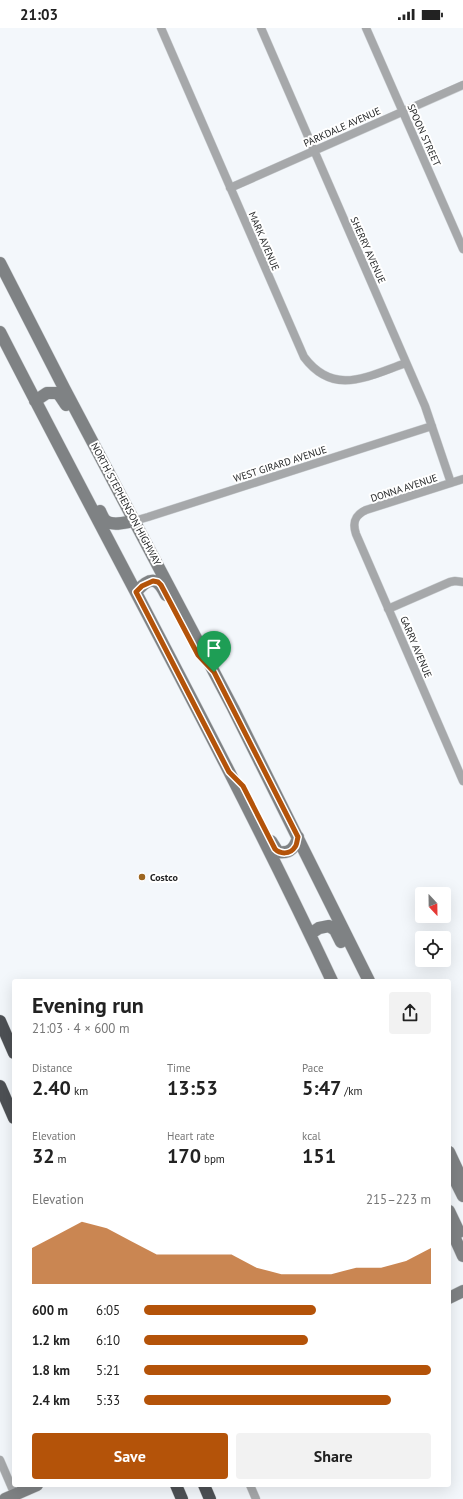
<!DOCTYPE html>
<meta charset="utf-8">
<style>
:root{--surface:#fff;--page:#f2f2f2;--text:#222;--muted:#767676;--accent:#b45309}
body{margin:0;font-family:"PT Sans",sans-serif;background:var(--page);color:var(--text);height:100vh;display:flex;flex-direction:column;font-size:15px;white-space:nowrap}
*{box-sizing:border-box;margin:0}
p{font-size:13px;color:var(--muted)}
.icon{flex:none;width:22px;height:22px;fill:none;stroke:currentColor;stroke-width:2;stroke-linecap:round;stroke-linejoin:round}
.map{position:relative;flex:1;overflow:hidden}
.side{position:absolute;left:12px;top:951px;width:439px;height:508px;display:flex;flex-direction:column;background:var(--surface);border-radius:4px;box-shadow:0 4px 16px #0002}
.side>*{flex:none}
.needle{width:26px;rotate:158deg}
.buttons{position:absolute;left:415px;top:859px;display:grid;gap:8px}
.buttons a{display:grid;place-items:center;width:36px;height:36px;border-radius:4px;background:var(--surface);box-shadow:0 4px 16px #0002;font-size:20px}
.pin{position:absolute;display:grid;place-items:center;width:34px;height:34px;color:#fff;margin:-41px -17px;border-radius:50% 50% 50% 0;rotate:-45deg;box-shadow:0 0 4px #0007}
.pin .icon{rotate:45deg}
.round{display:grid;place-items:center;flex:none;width:42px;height:42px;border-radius:4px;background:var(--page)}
.overview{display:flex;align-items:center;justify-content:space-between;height:68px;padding:0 20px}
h1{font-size:22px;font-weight:600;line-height:30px}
.stats{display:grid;grid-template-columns:repeat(3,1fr);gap:6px;height:68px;padding:4px 20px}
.stats div{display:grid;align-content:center}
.stats b{font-size:20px;font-weight:600}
.stats small{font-size:11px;font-weight:400}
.stats p{font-size:11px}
.chart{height:112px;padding:8px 20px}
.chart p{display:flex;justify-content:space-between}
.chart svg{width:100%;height:72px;margin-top:4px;fill:var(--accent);opacity:.7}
.primary-button{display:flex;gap:8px;margin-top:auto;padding:8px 20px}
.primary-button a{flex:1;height:46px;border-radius:4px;background:var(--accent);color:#fff;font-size:16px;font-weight:600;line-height:46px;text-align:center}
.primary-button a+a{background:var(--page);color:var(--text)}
ul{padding:0 20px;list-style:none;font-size:13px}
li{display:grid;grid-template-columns:64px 48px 1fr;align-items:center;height:30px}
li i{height:10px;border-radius:5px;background:var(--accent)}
.status{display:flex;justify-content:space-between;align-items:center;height:28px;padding:0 20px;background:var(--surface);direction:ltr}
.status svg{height:11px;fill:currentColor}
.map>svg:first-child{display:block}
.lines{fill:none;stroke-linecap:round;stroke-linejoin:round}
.street-casing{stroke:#cdd1d4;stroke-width:9}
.secondary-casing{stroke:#cdd1d4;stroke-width:13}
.highway-casing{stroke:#cdd1d4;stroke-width:13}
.street{stroke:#a6a8aa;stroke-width:8}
.secondary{stroke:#7f8284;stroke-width:12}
.highway{stroke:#4d5054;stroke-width:12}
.route-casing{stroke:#fff;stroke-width:8}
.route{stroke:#b45309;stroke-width:5}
.poi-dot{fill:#9d6620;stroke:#fff;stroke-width:1.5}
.labels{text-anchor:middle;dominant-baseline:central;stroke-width:4;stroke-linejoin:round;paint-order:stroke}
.street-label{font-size:10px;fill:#222425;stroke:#fff}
.poi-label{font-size:10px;font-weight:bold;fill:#222425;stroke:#fff;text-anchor:start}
</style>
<div class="status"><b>21:03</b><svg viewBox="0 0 49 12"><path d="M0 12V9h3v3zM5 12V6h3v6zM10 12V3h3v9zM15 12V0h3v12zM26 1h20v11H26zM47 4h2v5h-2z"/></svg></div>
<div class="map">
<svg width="463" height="1471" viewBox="0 0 463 1471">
<rect width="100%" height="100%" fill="#f3f7fb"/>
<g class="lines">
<defs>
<path id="street" d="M161,0L304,329C334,369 368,348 406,335
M261,0L425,378L451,455
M366,0L463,221
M230,160L463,57
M463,451L366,482C355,487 352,494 356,506L463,753
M134,493L148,489L432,398
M388,581L450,554L455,553L463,554
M0,1432L15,1467
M250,1457L256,1471"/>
<path id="secondary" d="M0,235L64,360L233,680L369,953
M0,304C111,521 229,733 332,953
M35,373L47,365H57L60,368L66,377
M100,483C101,485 103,490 105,492C112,499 126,494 134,493
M136,564C150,548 157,549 166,567
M271,813L278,824C290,826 295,820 298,809
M310,906L319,900L329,898L335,902L341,914
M449,1124L463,1154
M453,1148L463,1168
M449,1183L459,1204
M449,1197L463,1228
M449,1270L463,1263
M5,1471L37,1457"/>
<path id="highway" d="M0,993L14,1025
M0,1058L14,1090
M176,1457L182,1471
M204,1457L210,1471"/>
</defs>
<use href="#street" class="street-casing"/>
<use href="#secondary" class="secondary-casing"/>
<use href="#highway" class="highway-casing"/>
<use href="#street" class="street"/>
<use href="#secondary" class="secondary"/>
<use href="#highway" class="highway"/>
</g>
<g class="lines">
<defs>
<path id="route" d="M153,553L158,554L161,557L198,627L214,644L298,809C297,812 297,817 295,819C290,827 280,826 275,821L243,758L229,744L136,564L142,558Z"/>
</defs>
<use href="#route" class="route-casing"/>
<use href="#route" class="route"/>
</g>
<circle class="poi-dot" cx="142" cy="849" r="4"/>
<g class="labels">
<g class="street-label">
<text transform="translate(342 99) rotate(-24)">PARKDALE AVENUE</text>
<text transform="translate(424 107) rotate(66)">SPOON STREET</text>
<text transform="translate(264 213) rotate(67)">MARK AVENUE</text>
<text transform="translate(368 222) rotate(66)">SHERRY AVENUE</text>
<text transform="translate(280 436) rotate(-18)">WEST GIRARD AVENUE</text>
<text transform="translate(404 460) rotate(-18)">DONNA AVENUE</text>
<text transform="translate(126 476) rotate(62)">NORTH STEPHENSON HIGHWAY</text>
<text transform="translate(416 619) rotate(67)">GARRY AVENUE</text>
</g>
<g class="poi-label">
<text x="150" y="849">Costco</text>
</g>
</g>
</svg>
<div class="buttons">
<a><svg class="needle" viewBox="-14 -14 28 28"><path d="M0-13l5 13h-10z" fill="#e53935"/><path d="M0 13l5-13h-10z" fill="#767676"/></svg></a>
<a><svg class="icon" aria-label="locate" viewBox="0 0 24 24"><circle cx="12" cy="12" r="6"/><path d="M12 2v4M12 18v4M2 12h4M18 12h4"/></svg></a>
</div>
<div class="pin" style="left:214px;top:644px;background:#1e9e55"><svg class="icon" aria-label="arrive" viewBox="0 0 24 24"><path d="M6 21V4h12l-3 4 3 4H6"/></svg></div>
<section class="side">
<div class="overview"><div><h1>Evening run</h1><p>21:03 · 4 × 600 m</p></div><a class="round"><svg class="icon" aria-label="share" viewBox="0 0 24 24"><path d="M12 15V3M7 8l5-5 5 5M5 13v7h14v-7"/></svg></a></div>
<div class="stats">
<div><p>Distance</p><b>2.40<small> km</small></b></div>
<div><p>Time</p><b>13:53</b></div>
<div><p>Pace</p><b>5:47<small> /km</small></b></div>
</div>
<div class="stats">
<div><p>Elevation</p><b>32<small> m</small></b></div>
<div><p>Heart rate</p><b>170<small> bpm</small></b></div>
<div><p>kcal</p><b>151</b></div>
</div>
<div class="chart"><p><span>Elevation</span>215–223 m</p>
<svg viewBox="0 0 160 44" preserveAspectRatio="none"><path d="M0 44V22L10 14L20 6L30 10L40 18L50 26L60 26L70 26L80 26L90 34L100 38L110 38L120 38L130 34L140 34L150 30L160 22V44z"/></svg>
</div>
<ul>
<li><b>600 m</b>6:05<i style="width:60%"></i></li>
<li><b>1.2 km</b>6:10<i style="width:57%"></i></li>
<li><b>1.8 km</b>5:21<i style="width:100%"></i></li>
<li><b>2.4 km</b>5:33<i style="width:86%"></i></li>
</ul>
<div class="primary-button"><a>Save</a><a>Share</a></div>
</section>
</div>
